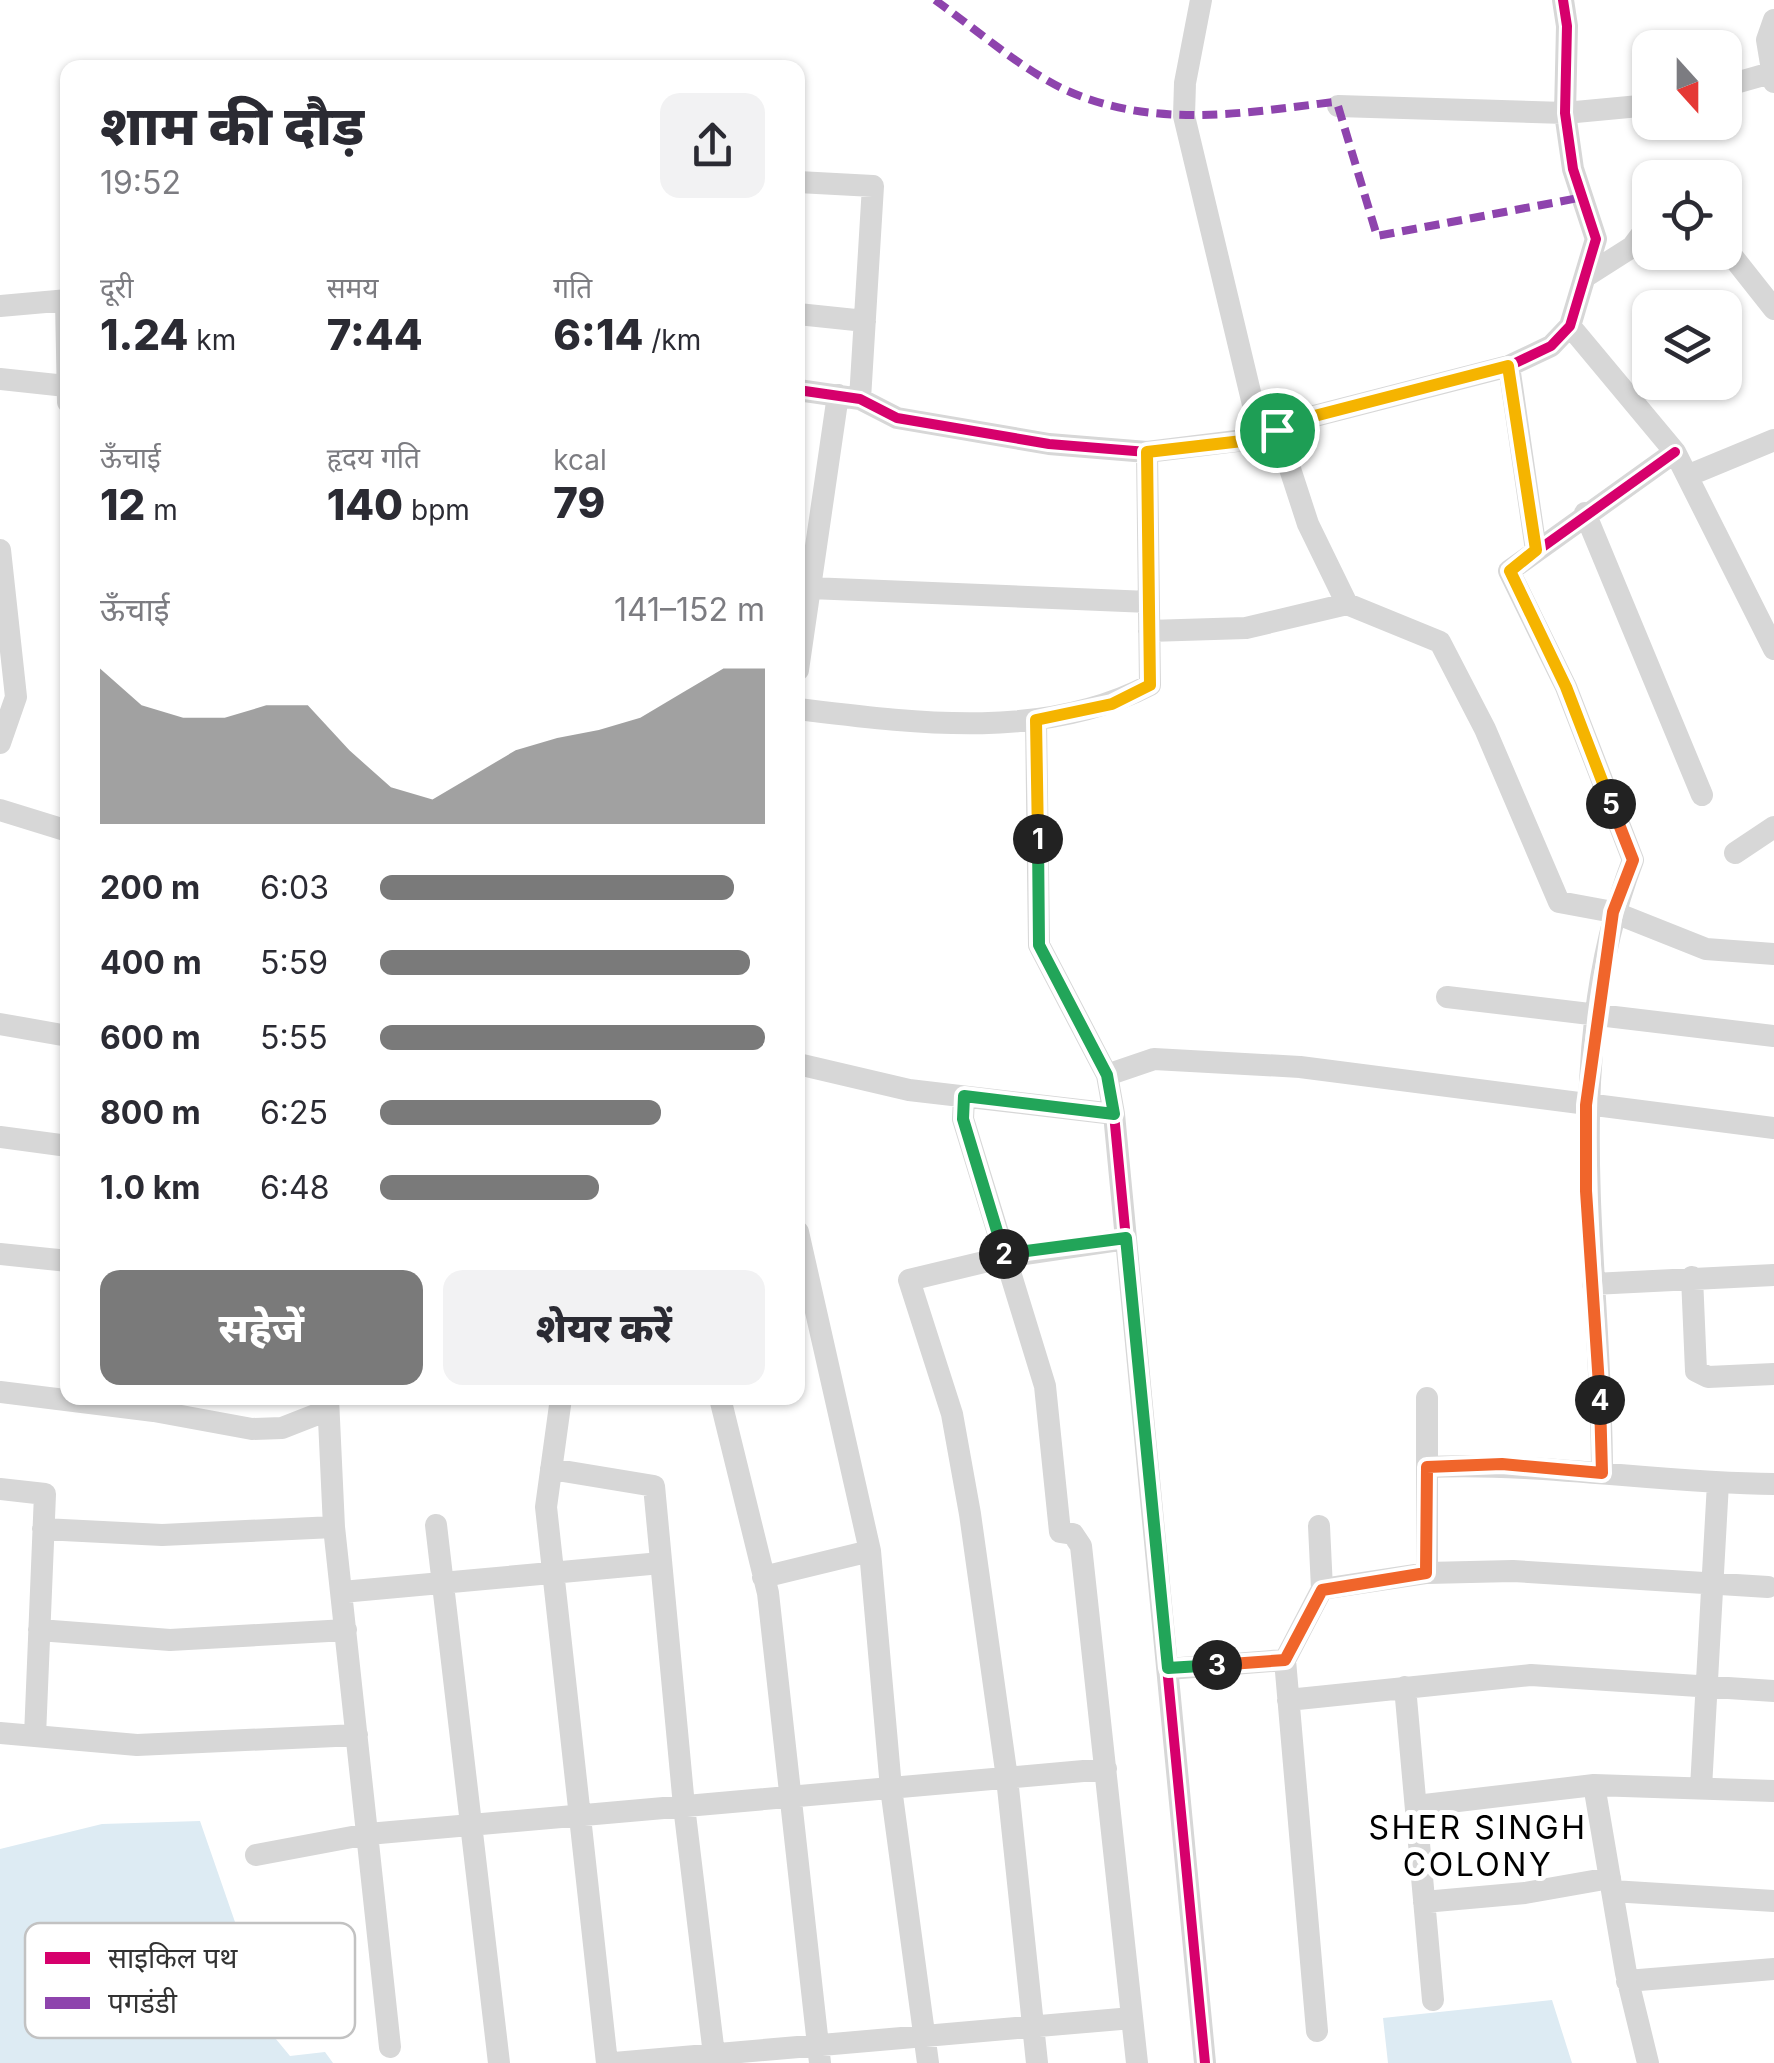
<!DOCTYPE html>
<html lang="hi">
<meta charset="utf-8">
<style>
:root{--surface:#fff;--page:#f2f2f3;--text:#2b2b33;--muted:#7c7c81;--accent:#7a7a7a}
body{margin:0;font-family:Inter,"Noto Sans Devanagari",sans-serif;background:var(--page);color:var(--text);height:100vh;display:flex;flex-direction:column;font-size:38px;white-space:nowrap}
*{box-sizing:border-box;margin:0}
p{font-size:32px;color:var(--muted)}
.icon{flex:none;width:55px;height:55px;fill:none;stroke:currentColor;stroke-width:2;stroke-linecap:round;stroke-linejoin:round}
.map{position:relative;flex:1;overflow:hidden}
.details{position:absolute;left:60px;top:60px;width:745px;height:1345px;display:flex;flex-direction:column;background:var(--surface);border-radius:20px;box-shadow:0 2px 8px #0004}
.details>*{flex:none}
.needle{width:65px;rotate:159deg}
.controls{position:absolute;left:1632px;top:30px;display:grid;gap:20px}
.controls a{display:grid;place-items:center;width:110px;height:110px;border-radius:20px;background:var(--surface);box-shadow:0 2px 8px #0004;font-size:50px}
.pin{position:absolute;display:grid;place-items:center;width:85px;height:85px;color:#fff;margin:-42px;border:5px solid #fff;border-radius:50%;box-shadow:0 2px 10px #0007}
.km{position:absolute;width:50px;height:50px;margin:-25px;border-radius:50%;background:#222;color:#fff;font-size:28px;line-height:50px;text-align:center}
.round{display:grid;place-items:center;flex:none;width:105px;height:105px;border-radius:20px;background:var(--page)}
.headline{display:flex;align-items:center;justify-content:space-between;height:170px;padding:0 40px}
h1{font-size:55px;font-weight:800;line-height:75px}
.stats{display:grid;grid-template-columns:repeat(3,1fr);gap:15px;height:170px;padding:10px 40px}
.stats div{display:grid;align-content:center}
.stats b{font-size:42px;font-weight:800}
.stats small{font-size:28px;font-weight:400}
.stats p{font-size:28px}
.chart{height:280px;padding:20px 40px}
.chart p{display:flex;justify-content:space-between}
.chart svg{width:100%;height:180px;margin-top:10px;fill:var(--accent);opacity:.7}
.action{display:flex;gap:20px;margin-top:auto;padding:20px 40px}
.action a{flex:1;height:115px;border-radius:20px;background:var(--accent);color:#fff;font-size:40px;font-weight:800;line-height:115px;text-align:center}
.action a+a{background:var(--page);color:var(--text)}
ul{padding:0 40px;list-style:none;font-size:32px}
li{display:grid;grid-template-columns:160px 120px 1fr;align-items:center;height:75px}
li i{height:25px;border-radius:12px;background:var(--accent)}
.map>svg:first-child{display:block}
.water{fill:#ddebf3}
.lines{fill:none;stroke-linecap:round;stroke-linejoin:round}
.minor{stroke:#d7d7d7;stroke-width:22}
.quiet{stroke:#8e44ad;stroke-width:8;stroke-dasharray:15 8;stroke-linecap:butt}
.cycleway-casing{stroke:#fff;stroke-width:16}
.cycleway{stroke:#d6006c;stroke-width:10}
.split-1-casing{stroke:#fff;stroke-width:20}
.split-2-casing{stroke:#fff;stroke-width:20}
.split-3-casing{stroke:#fff;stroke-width:20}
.split-4-casing{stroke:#fff;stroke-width:20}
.split-5-casing{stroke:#fff;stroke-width:20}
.split-6-casing{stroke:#fff;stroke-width:20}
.split-1{stroke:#f5b400;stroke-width:12}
.split-2{stroke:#22a559;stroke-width:12}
.split-3{stroke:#22a559;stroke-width:12}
.split-4{stroke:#f0652b;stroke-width:12}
.split-5{stroke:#f0652b;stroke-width:12}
.split-6{stroke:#f5b400;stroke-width:12}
.labels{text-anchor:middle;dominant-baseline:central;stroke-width:10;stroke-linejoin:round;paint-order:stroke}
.neighbourhood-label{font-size:32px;letter-spacing:2.5px;fill:#000;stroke:#fff}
.key{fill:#fff;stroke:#c2c2c2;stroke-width:2.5}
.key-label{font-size:28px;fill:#333}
</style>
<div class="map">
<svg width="1774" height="2063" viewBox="0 0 1774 2063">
<rect width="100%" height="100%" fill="#fff"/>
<path class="water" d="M200,1821L235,1922L247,2004L290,2056L325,2052L333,2063H0V1849L102,1824Z
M1552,2000L1572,2063H1388L1383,2018Z"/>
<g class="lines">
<path class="minor" d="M1201,0L1185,83L1184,116L1261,438
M1774,20L1767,40L1774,82
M1725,86L1774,72
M1338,106L1565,113L1650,105
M798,182L873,186L860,399
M1725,247L1774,309
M1588,275L1632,247L1650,223
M66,301L68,402
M0,306L68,300
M798,314L865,321
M1570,326L1675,452L1774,649
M1509,366L1536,550
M0,379L66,386
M798,390L860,399L897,418L1049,444L1147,452L1261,438L1295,421L1509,366L1551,346L1570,326L1596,239L1573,169L1565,113L1567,26L1563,0
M1277,429L1308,524L1347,604L1440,642L1485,729L1559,902L1613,912L1706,949L1774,954
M1687,476L1774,440
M1585,513L1702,795
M0,550L16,697L0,743
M810,588L1149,602
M1149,631L1246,628L1347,604
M798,670L838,395
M798,709C913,723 1043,741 1150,685L1147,452
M1036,720L1039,945L1107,1075L1114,1114L1205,2063
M0,810L68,831
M1735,853L1774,827
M1447,997L1774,1036
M0,1024L68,1036
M798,1064L909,1090L1114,1114
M1107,1075L1154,1059L1300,1067L1774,1128
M964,1097L963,1119L1045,1386L1060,1532L1073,1534L1081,1546L1137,2063
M0,1137L68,1146
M798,1232L870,1551L891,1788L928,2063
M0,1254L68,1261
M1692,1277L1696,1371L1708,1377L1774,1374
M1593,1284L1774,1275
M0,1392L154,1411L252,1429L282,1428L328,1410
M328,1398L334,1527L390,2047
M561,1398L546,1507L607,2063
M720,1398L768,1593L820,2063
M1427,1467C1543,1462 1658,1483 1774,1484
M551,1469L654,1486L684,1806L715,2063
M1602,1473C1602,1268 1557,1058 1633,860L1566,687L1509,571L1675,452
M0,1489L45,1494L35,1736
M436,1525L499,2063
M43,1529L162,1535L334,1527
M1427,1573V1398
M763,1577L870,1551
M1322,1589L1427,1573L1513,1571L1768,1587
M342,1592L661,1563
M39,1630L170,1640L346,1630
M1168,1669L1285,1660
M1405,1687L1433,2000
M1288,1700L1531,1675L1774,1691
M0,1733L137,1745L357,1735
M1701,1788L1718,1483
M1416,1806L1594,1785
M256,1855L368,1834L1106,1769
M1612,1891L1774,1901
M1424,1902L1525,1893L1610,1878
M1627,1981L1774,1969
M1317,2031L1285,1660L1322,1589L1319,1526
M614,2063L1132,2018
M1037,2063L1007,1778L970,1514L952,1414L909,1280L1005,1257L1126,1239
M1648,2063L1626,1973L1594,1785L1774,1791"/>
<path class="quiet" d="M935,0C976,29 1029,76 1075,94C1159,128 1246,113 1333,102L1338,106L1377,236L1584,197"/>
<defs>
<path id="cycleway" d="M798,390L860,399L897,418L1049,444L1147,452L1261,438L1295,421L1509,366L1551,346L1570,326L1596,239L1573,169L1565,113L1567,26L1563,0
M1036,720L1039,945L1107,1075L1114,1114L1205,2063
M1602,1473C1602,1268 1557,1058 1633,860L1566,687L1509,571L1675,452"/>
</defs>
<use href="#cycleway" class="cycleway-casing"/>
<use href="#cycleway" class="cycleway"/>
</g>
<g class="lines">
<defs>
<path id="split-1" d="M1038,839L1036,720L1112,704L1150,685L1147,452L1251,440L1277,430"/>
<path id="split-2" d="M1004,1254L963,1119L964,1096L1114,1114L1107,1075L1039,945L1038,839"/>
<path id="split-3" d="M1004,1254L1126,1238L1168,1668L1217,1665"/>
<path id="split-4" d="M1217,1665L1285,1660L1322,1590L1426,1573L1427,1467L1502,1464L1602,1473L1600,1400"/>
<path id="split-5" d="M1600,1400L1586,1191V1105L1613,912L1633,860L1611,804"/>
<path id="split-6" d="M1277,430L1295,421L1508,366L1536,550L1510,571L1566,687L1611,804"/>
</defs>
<use href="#split-1" class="split-1-casing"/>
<use href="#split-2" class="split-2-casing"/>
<use href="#split-3" class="split-3-casing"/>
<use href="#split-4" class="split-4-casing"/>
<use href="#split-5" class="split-5-casing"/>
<use href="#split-6" class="split-6-casing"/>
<use href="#split-1" class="split-1"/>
<use href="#split-2" class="split-2"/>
<use href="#split-3" class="split-3"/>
<use href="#split-4" class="split-4"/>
<use href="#split-5" class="split-5"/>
<use href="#split-6" class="split-6"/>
</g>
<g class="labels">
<g class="neighbourhood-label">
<text x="1478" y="1827">SHER SINGH<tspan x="1478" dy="37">COLONY</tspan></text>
</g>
</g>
<rect x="25" y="1923" width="330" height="115" rx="15" class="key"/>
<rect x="45" y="1952" width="45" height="12" fill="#d6006c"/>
<rect x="45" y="1997" width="45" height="12" fill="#8e44ad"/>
<g class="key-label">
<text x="108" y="1968">साइकिल पथ</text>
<text x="108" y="2013">पगडंडी</text>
</g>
</svg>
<div class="controls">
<a><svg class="needle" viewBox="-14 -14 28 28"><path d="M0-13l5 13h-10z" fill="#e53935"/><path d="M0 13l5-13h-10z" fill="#7c7c81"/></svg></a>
<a><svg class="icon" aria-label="locate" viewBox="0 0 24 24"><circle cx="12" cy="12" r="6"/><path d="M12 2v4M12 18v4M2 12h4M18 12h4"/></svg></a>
<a><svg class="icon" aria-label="layers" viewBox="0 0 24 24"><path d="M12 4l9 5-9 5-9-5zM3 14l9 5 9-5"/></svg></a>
</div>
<div class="pin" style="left:1277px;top:430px;background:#1e9e55"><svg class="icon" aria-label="arrive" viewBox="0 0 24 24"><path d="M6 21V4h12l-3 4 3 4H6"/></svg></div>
<b class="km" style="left:1038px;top:839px">1</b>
<b class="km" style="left:1004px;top:1254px">2</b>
<b class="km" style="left:1217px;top:1665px">3</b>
<b class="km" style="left:1600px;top:1400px">4</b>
<b class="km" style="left:1611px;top:804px">5</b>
<section class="details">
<div class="headline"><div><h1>शाम की दौड़</h1><p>19:52</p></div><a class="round"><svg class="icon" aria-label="share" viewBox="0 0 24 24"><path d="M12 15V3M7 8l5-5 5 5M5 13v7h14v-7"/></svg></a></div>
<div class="stats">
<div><p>दूरी</p><b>1.24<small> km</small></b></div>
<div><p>समय</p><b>7:44</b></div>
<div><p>गति</p><b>6:14<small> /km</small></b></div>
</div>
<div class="stats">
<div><p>ऊँचाई</p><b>12<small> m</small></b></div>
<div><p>हृदय गति</p><b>140<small> bpm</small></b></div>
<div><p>kcal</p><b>79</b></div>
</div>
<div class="chart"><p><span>ऊँचाई</span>141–152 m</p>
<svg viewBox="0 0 160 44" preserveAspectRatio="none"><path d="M0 44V6L10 15L20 18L30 18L40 15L50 15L60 26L70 35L80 38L90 32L100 26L110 23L120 21L130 18L140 12L150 6L160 6V44z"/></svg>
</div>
<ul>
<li><b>200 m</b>6:03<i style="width:92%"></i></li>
<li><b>400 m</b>5:59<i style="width:96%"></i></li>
<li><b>600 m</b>5:55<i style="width:100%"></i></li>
<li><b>800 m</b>6:25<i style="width:73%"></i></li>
<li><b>1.0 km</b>6:48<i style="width:57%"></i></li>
</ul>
<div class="action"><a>सहेजें</a><a>शेयर करें</a></div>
</section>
</div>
